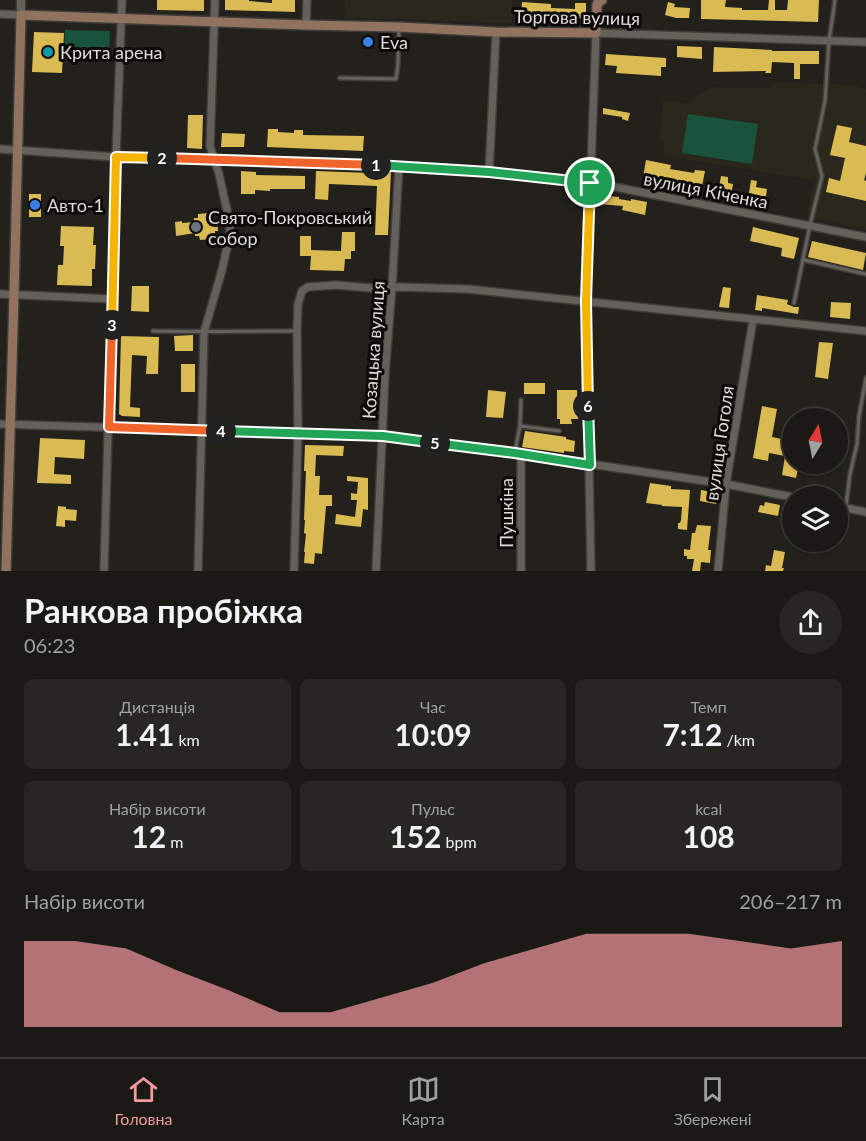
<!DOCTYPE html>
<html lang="uk">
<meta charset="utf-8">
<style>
:root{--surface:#1a1915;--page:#272622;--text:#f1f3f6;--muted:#9fa0a0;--line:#383834;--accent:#f49aa0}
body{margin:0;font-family:Lato,sans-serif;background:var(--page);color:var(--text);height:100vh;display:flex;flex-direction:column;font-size:22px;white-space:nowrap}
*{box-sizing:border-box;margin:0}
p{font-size:20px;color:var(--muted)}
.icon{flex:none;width:33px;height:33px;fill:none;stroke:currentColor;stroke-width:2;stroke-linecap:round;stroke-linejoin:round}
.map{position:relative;height:571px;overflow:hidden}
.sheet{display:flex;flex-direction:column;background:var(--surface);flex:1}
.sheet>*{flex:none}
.needle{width:39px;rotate:10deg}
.fabs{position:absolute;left:782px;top:408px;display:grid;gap:12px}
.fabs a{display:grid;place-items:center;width:66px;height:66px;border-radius:50%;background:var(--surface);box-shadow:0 2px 4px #0004,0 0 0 2px var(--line);font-size:30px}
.pin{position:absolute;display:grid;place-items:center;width:51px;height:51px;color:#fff;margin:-26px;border:3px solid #fff;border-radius:50%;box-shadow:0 2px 6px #0007}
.km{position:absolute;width:30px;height:30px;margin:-15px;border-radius:50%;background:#222;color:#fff;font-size:16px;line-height:30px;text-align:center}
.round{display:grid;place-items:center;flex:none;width:63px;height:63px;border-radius:32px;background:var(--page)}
.summary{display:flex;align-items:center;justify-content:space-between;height:102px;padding:0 24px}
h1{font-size:33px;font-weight:700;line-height:45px}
.stats{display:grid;grid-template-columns:repeat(3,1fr);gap:9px;height:102px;padding:6px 24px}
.stats div{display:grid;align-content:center;border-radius:9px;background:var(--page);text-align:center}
.stats b{font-size:30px;font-weight:700}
.stats small{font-size:16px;font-weight:400}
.stats p{font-size:16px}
.chart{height:168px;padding:12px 24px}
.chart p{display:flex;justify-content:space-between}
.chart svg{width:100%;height:108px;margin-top:6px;fill:var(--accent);opacity:.7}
.tab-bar{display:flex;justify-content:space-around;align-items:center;height:84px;border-top:2px solid var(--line);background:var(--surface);font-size:16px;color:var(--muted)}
.tab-bar a{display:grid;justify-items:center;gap:3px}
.tab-bar .current{color:var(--accent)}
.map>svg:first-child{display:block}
.built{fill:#2a271c}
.green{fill:#19533c}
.building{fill:#daba53}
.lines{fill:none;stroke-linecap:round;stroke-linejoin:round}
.service-casing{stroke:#3e3d39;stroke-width:6}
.minor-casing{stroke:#3e3d39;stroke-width:10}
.tertiary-casing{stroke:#3e3d39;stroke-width:11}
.secondary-casing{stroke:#3e3d39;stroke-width:12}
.service{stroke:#63615a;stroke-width:3}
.minor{stroke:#63615a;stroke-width:7}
.tertiary{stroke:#63615a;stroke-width:8}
.secondary{stroke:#90725f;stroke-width:9}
.split-1-casing{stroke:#fff;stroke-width:12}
.split-2-casing{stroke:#fff;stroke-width:12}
.split-3-casing{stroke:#fff;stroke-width:12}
.split-4-casing{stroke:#fff;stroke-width:12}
.split-5-casing{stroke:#fff;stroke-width:12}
.split-6-casing{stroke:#fff;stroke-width:12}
.split-7-casing{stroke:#fff;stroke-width:12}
.split-1{stroke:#22a559;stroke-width:8}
.split-2{stroke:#f0652b;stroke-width:8}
.split-3{stroke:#f5b400;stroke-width:8}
.split-4{stroke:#f0652b;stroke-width:8}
.split-5{stroke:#22a559;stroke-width:8}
.split-6{stroke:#22a559;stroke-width:8}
.split-7{stroke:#f5b400;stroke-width:8}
.shop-dot{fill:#3f7fe0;stroke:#0c0b09;stroke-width:2}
.culture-dot{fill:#0f9aa8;stroke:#0c0b09;stroke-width:2}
.worship-dot{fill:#6b7280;stroke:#0c0b09;stroke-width:2}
.labels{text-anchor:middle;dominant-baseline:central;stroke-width:6;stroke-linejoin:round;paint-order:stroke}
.street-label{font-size:18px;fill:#deddd9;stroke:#0c0b09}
.poi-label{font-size:18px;fill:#deddd9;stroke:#0c0b09;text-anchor:start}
</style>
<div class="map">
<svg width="866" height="571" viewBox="0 0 866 571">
<rect width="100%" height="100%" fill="#23211c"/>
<path class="built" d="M345,0H512V23L344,18Z
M773,82L852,85L866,89V230L807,217L814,180L663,156L664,145L660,136L663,100L684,103L713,87L773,88Z"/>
<path class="green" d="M65,30L110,31L109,55L64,54Z
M688,114L758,124L752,164L682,153Z"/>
<path class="building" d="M157,0H204V11L157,10Z
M225,0H249V1L272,3V0H295V12L225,10Z
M701,0H726L725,7L742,8V10H768L769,0H775V10H787L788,0H819L818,22L701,19Z
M522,2L551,4V8L575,9V3H586V19L541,17L540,20L521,19Z
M668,2L675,4L674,7L690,8L689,18H676L665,15Z
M34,32L64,33L62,73L32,72Z
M677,46L702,47V59L677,57Z
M714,47L772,50V51H819V64H800V79H794V63L772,62L771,73H765L766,71L713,72Z
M606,54L666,58V67H661V76L616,73L617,66L605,65Z
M603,108L630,113L628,121L622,119V117L603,114Z
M188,115H203L202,149L187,148Z
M837,125L852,128L849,142L866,146V173L864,180L866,181V201L826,192L829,178L840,181L845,158L830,155Z
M268,129H278V132L294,133V130H303V135L364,136L363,151L267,147Z
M222,133L245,134L244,147H221Z
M646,160L671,165L670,169L694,173L695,170L705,171L701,192L642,183Z
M241,171L256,172V175L305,176V189H270V191L255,190V194H241Z
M316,171L370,173V171H391L388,235H375L377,186L329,184L328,200L315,199Z
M721,176L728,177V183L733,184L731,196L718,194Z
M751,180L757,181L756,187L767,189L765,204L756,202L758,195L749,193Z
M29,194H41V217H29Z
M598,195L619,197V199L631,201V199L647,202L645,215L622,210L623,206L598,204Z
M209,213L210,217L213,216L214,220H217L218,231H215V235H212V239L200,240L199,236H195V233L176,236L175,222L182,221V223L194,222V218H198V214Z
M61,226L94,227L93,245H96L95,269H92V286L57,285L58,265H63L64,246H60Z
M753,227L799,238L794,259L781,256L782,248L750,241Z
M342,232H355V251H351V259H345L344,271L310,270L311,256H300V236H311V250L341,251Z
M812,241L866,253L863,270L808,257Z
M132,286H149V312L131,311Z
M723,287L731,288L729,308L719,307Z
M757,295L788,300L787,304L794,307H799L798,314L762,308V311L755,310Z
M831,302L851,303L850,319L830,317Z
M193,335V351H175L174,336Z
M121,336L159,337L158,374H146L147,356L132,355L130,407L140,408V417L122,416L119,414Z
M819,342L833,343L828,379L815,377Z
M181,364H195V392H181Z
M524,383H545V394H524Z
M488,390L506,392L503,418L486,417Z
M557,390H577L578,419H571L572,424H560V419H557Z
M762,406L777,409L772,437L792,441V464H799L796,478L782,475L785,456L769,453L768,461L753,458Z
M525,431L566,437V439L575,441L574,452L564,451V453L522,447Z
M40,438L85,440L84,459L55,457L54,474L71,475V484L37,483Z
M305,445L344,446L343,456L316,455L315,476H320L319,495H332V506H326L322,554L315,553L314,564L304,563L305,552H304L306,534L304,533L305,520H304L306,471H304Z
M347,476L368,478V510L363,509L361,527L335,524L336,514L355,517L357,500H351V493L357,494L358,482L347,481Z
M650,483L671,486V489L690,490L687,530L678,529V523H680L681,520L682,507L662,506V505L646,503Z
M701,490L718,493L716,504L700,501Z
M765,502L780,505L778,516L758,512L760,505L764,506Z
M58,506L66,507V509L77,510L76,521L65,520V527L56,526Z
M697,525L711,526L708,550H711L710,563L701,562L700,571H692L694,559H687V556H684V549L690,550L692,533H695Z
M774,550L785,552L782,568H784L783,571H765L766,565L771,566Z"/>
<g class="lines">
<defs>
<path id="service" d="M340,78L396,79L398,64L399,29
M804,260L866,274
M794,303L810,225L822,176L815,149L825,101L829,41L835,0
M153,331C201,332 248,331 295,331
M520,426L559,431
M515,451L520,426L521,400
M846,506L850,474L857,444L859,416L866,378"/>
<path id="minor" d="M0,14L21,15
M306,25L307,0
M0,149L116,157L399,166L489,172L605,185L866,237
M489,172L496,32
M0,294L112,299
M0,424L383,436L515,453L726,484L792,497
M837,506L866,512
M104,571L116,157L122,0
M198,571L204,332L222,270L230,234V224L219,174L210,146L215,0
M294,571L298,434L297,331L298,304L302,291L308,287L336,285L383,289L399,287L467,289L866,331
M376,571L385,375L392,288L399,166
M521,571V454
M591,571L586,301L596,33L866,42
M718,571L726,484L753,320"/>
<path id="tertiary" d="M21,15V0"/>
<path id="secondary" d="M6,571L14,295L21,15L306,25L399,27L496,32L596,33L597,4L602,0"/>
</defs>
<use href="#service" class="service-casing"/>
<use href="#minor" class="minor-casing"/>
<use href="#tertiary" class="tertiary-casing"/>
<use href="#secondary" class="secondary-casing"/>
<use href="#service" class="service"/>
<use href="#minor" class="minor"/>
<use href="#tertiary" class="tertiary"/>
<use href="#secondary" class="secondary"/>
</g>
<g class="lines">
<defs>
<path id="split-1" d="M376,165L489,172L590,183"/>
<path id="split-2" d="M162,158L376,165"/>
<path id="split-3" d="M112,325L116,157L162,158"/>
<path id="split-4" d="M112,325L109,427L221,431"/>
<path id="split-5" d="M221,431L383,436L435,443"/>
<path id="split-6" d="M435,443L515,453L590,465L588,406"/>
<path id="split-7" d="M588,406L586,301L590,183"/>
</defs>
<use href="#split-1" class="split-1-casing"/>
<use href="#split-2" class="split-2-casing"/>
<use href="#split-3" class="split-3-casing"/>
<use href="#split-4" class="split-4-casing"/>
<use href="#split-5" class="split-5-casing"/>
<use href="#split-6" class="split-6-casing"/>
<use href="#split-7" class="split-7-casing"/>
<use href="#split-1" class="split-1"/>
<use href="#split-2" class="split-2"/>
<use href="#split-3" class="split-3"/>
<use href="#split-4" class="split-4"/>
<use href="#split-5" class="split-5"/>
<use href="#split-6" class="split-6"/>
<use href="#split-7" class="split-7"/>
</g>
<g class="shop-dot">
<circle cx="368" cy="42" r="6"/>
<circle cx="35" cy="205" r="6"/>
</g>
<circle class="culture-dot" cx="48" cy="52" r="6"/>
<circle class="worship-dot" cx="196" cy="227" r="6"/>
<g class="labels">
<g class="street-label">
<text transform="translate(577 17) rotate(1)">Торгова вулиця</text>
<text transform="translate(706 190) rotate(11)">вулиця Кіченка</text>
<text transform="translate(373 350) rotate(-86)">Козацька вулиця</text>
<text transform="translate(719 443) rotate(-82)">вулиця Гоголя</text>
<text transform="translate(506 513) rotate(-90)">Пушкіна</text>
</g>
<g class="poi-label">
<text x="380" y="42">Eva</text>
<text x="60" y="52">Крита арена</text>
<text x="47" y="205">Авто-1</text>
<text x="208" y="217">Свято-Покровський<tspan x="208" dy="21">собор</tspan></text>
</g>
</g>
</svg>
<div class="fabs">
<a><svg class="needle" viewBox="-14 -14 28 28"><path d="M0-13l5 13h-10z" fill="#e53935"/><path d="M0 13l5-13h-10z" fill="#9fa0a0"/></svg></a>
<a><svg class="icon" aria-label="layers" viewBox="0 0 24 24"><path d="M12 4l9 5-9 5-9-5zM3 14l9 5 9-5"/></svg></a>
</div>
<div class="pin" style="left:590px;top:183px;background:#1e9e55"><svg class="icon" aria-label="arrive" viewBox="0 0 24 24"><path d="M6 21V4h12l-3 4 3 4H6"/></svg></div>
<b class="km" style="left:376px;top:165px">1</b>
<b class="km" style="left:162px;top:158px">2</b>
<b class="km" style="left:112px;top:325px">3</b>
<b class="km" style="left:221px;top:431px">4</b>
<b class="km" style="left:435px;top:443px">5</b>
<b class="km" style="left:588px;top:406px">6</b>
</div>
<section class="sheet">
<div class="summary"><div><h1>Ранкова пробіжка</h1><p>06:23</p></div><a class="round"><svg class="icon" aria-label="share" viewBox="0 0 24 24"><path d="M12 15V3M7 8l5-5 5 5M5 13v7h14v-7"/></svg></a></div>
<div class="stats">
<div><p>Дистанція</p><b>1.41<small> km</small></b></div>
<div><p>Час</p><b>10:09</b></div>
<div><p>Темп</p><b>7:12<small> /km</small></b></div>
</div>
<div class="stats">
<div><p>Набір висоти</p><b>12<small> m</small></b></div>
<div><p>Пульс</p><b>152<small> bpm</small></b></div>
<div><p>kcal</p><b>108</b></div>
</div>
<div class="chart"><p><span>Набір висоти</span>206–217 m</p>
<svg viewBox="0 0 160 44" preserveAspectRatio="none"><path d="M0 44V9L10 9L20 12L30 21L40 29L50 38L60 38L70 32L80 26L90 18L100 12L110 6L120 6L130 6L140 9L150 12L160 9V44z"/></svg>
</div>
</section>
<nav class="tab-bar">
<a class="current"><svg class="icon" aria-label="home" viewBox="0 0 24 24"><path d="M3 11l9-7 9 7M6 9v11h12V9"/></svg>Головна</a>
<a><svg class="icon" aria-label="map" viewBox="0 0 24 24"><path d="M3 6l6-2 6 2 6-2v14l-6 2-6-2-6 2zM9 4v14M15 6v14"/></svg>Карта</a>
<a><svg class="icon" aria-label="saved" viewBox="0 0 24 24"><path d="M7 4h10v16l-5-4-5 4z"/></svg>Збережені</a>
</nav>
